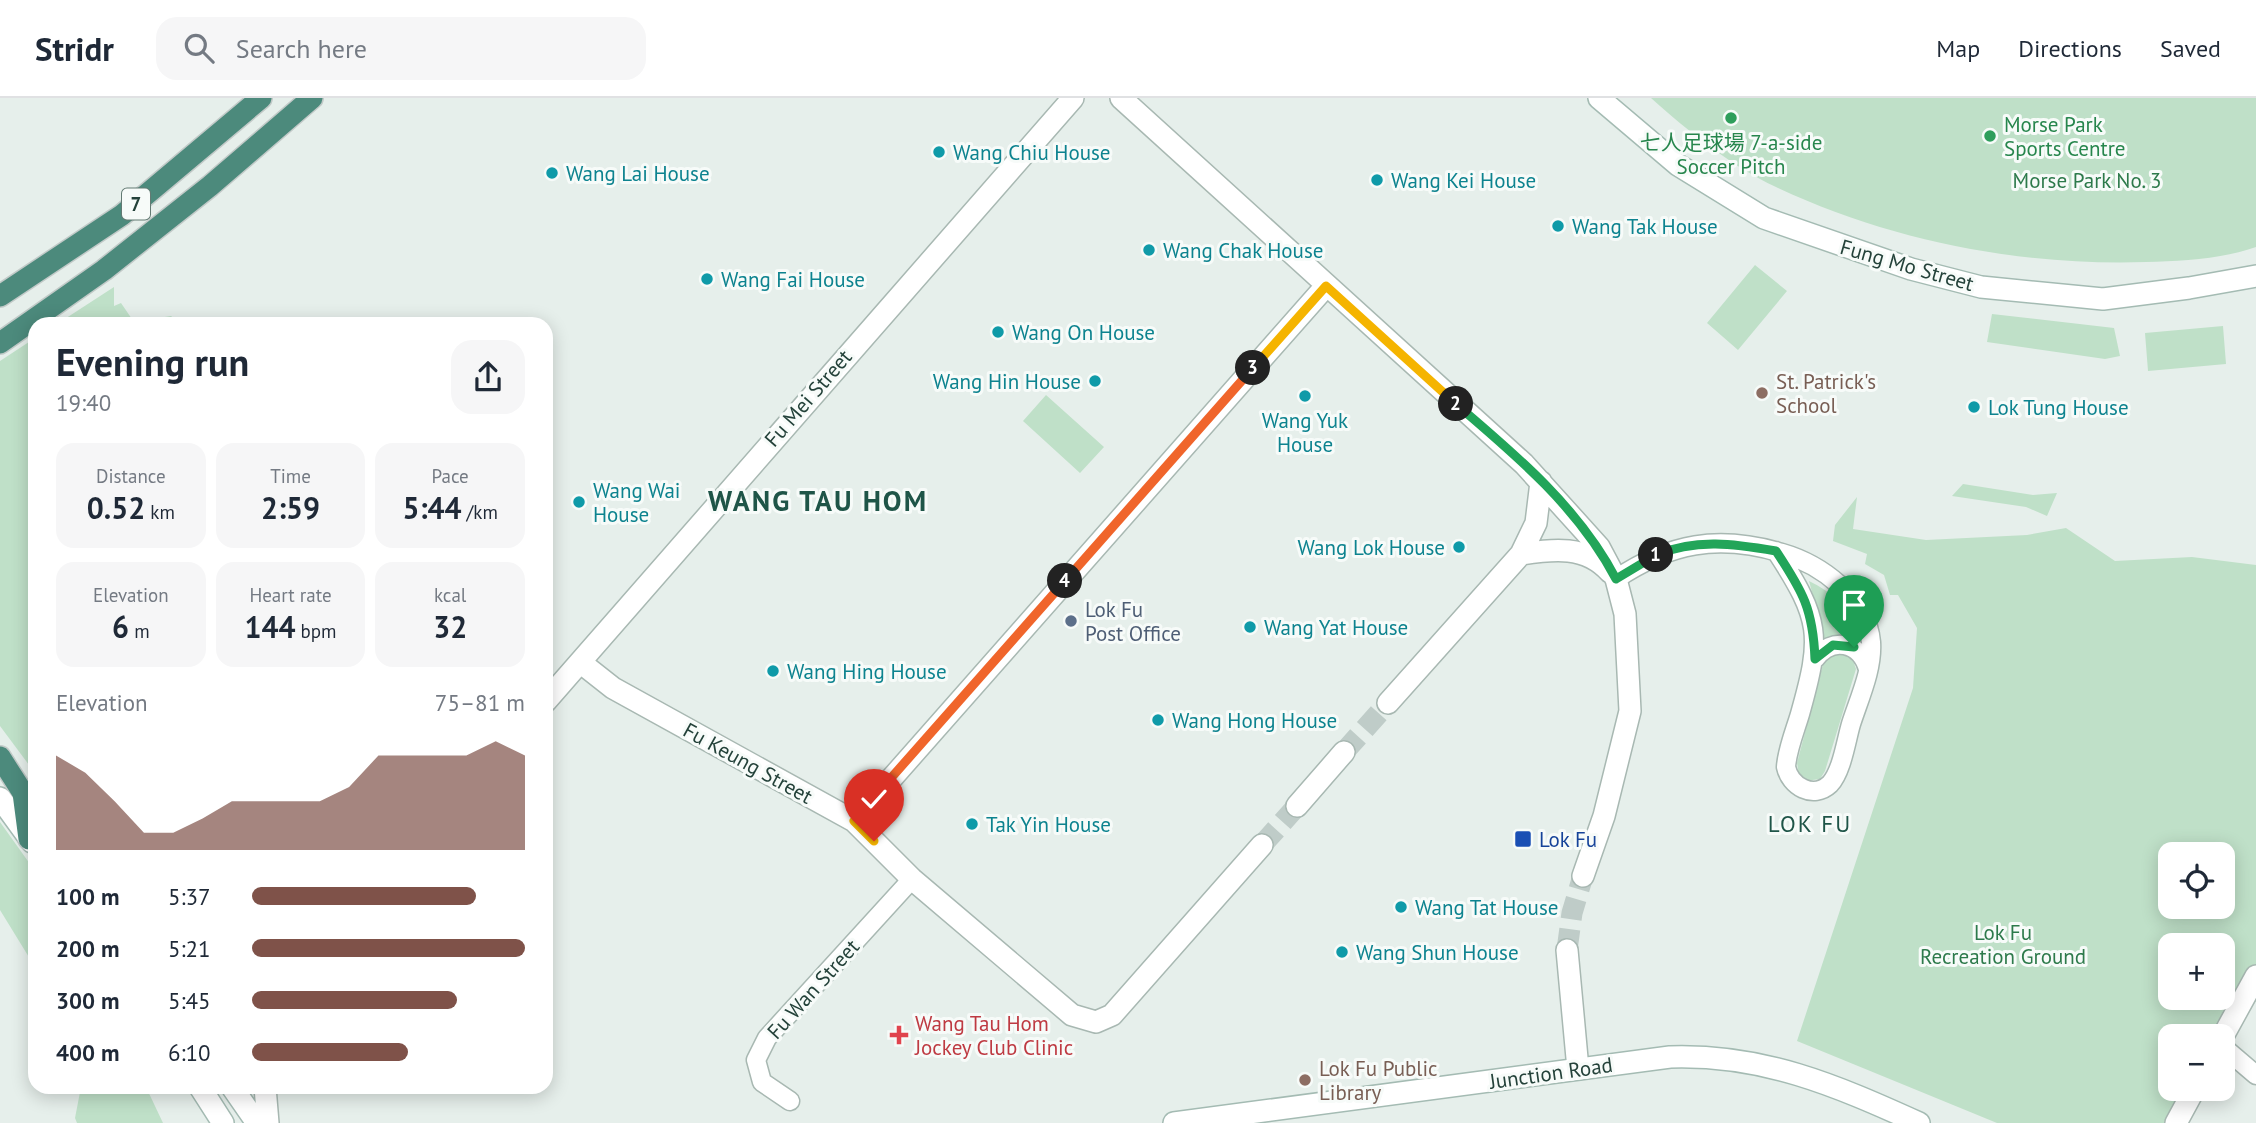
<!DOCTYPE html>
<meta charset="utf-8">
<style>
:root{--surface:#fff;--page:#f6f6f7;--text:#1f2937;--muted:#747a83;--line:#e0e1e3;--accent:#7f5249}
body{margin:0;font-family:"PT Sans","Noto Sans TC",sans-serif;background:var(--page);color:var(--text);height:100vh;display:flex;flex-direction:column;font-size:26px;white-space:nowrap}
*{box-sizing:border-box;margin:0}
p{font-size:23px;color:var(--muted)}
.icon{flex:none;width:38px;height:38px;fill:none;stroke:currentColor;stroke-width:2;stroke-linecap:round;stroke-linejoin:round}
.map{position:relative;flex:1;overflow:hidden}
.panel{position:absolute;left:28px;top:219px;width:525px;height:777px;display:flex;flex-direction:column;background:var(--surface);border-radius:21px;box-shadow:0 4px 18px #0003}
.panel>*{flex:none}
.buttons{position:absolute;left:2158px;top:744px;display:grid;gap:14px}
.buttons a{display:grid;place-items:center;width:77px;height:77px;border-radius:14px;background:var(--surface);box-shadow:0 4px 18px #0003;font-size:35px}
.pin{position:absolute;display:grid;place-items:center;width:60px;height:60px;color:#fff;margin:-72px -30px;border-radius:50% 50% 50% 0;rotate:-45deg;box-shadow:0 0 7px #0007}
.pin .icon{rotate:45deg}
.km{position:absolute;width:35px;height:35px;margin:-18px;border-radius:50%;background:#222;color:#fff;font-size:19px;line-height:35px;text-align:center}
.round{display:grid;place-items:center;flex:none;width:74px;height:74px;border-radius:21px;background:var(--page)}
.overview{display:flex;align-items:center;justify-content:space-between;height:119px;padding:0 28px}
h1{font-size:38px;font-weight:800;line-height:52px}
.figures{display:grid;grid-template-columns:repeat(3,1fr);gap:10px;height:119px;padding:7px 28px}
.figures div{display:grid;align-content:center;border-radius:18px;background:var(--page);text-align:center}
.figures b{font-size:30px;font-weight:800}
.figures small{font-size:19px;font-weight:400}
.figures p{font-size:19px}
.chart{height:196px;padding:14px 28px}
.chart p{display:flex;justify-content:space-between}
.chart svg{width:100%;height:126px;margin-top:7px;fill:var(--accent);opacity:.7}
ul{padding:0 28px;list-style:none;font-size:23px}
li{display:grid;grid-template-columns:112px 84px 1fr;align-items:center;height:52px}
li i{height:18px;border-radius:9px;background:var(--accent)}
header{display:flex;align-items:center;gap:42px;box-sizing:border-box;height:98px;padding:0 35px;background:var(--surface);border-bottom:2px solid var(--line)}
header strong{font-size:33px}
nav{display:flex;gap:38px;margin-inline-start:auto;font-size:24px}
.search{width:490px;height:63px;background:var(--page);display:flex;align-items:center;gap:18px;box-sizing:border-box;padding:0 24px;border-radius:21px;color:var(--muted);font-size:26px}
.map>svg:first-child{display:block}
.green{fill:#bfe0c8;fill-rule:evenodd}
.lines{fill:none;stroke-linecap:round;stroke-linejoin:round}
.tertiary-tunnel{stroke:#bfccc8;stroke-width:21;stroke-dasharray:21 10;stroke-linecap:butt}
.minor-casing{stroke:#a8b8b2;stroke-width:21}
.tertiary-casing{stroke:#a8b8b2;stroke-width:24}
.secondary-casing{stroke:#a4bbb3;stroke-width:24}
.trunk-casing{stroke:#c2cac8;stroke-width:24}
.minor{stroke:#fff;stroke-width:18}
.tertiary{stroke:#fff;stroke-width:21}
.secondary{stroke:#fff;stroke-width:21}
.trunk{stroke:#4c8a7c;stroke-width:21}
.split-1-casing{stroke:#fff;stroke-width:14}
.split-2-casing{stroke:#fff;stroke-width:14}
.split-3-casing{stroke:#fff;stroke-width:14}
.split-4-casing{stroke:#fff;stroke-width:14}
.split-5-casing{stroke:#fff;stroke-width:14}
.split-6-casing{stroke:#fff;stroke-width:14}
.split-1{stroke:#22a559;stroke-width:9}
.split-2{stroke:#22a559;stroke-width:9}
.split-3{stroke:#f5b400;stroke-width:9}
.split-4{stroke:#f0652b;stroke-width:9}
.split-5{stroke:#f0652b;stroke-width:9}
.split-6{stroke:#f5b400;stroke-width:9}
.leisure-dot{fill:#2e9e5b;stroke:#f7fbf9;stroke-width:2.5}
.culture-dot{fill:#0f9aa8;stroke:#f7fbf9;stroke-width:2.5}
.education-dot{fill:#8d6e63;stroke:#f7fbf9;stroke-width:2.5}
.service-dot{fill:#5c6f8a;stroke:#f7fbf9;stroke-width:2.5}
.transit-dot{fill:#1a4fb4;stroke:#f7fbf9;stroke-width:2.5}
.health-dot{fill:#e0444e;stroke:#f7fbf9;stroke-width:2.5}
.labels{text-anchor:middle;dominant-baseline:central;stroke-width:6;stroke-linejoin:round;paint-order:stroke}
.shield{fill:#f7fbf9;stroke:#637a73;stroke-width:2}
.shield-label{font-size:19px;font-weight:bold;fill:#24423a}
.leisure-label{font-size:21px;fill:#27864d;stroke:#f7fbf9;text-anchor:start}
.culture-label{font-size:21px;fill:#0d838f;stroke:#f7fbf9;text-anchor:start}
.park-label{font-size:21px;fill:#2d7a4b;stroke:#f7fbf9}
.street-label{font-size:21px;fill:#24423a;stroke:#f7fbf9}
.education-label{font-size:21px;fill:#785e54;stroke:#f7fbf9;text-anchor:start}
.service-label{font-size:21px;fill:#4e5e75;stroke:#f7fbf9;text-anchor:start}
.transit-label{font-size:21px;fill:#164399;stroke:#f7fbf9;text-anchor:start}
.health-label{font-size:21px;fill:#be3a42;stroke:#f7fbf9;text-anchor:start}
.neighbourhood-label{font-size:23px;letter-spacing:2px;fill:#1f5548;stroke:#f7fbf9}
.district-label{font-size:28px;font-weight:bold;letter-spacing:2px;fill:#1f5548;stroke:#f7fbf9}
</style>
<header>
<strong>Stridr</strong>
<div class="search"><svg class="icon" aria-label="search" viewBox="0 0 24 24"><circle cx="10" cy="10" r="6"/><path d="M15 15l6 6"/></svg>Search here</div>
<nav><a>Map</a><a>Directions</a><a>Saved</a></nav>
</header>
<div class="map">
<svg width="2256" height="1025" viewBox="0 0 2256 1025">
<rect width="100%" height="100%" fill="#e6efeb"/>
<path class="green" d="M1651,0H2256V149C2222,161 2182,163 2146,164C2020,168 1891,143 1776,89C1731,68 1688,33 1651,0Z
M1755,167L1787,193L1738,252L1707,225Z
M114,189V208L121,205L134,224L171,218L180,226H57Z
M1992,216L2114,230L2120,258L2105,261L1987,244Z
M2223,228L2226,266L2148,273L2145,235Z
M35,240V675L0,628V263Z
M1046,297L1104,349L1080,375L1023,323Z
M1963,386L2033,397L2057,395L2047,418L2026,409L1952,398Z
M1857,399L1853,431L1926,442L2027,437L2066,430L2115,463L2192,459L2256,467V903L2236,933L2222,938H2170V990L2187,991L2166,1025H1997L1797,943L1913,590L1917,530L1898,497H1890L1884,477L1865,466L1867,456L1833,443L1835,427ZM2170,756H2222V808H2170ZM2170,847H2222V900H2170Z
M1809,483C1833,494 1849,511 1858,536L1853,543L1819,544L1817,512Z
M1844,555L1852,560L1856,571L1825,673L1820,681L1805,683L1799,677L1797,665L1823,566L1833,556Z
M0,724L35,773V869L0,812Z
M81,989H146L163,1025H77L75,1020Z"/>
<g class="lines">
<path class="tertiary-tunnel" d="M1344,654L1388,605
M1262,747L1297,708
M1567,852L1572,815L1583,778"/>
<defs>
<path id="minor" d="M1616,481C1670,445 1718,436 1782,455C1820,466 1867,499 1871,544C1873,571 1859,601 1851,626C1846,643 1842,673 1830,686C1813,702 1790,688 1786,669C1787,652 1795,633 1800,616C1822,538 1821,522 1776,453
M1815,561C1832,538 1860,544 1868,571
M2222,948L2256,977
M790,1003L762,984L756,962L767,940L912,781"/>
<path id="tertiary" d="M1121,0L1524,366L1599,449L1616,481L1625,516L1630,613L1604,718L1583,778
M1521,456C1553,451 1586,447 1610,474
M580,564L613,590L854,723L912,781L1072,917L1096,924L1112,917L1262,747
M546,603L1073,0
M1388,605L1521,456L1536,425L1541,384
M1297,708L1344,654
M854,723L1326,188
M1567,852L1578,971
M2222,940L2256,878
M265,989L268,1025
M2176,1025L2195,990"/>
<path id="secondary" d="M1599,0L1678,67L1764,120L1911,171L1981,189L2103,201L2189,190L2256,178
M0,700L32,744
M200,989L223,1025
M232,989L257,1025
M1174,1025L1670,959C1763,956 1835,987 1919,1025"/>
<path id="trunk" d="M0,198L122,117L261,0
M0,245L104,172L210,88L312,0
M0,659L23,695L29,741"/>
</defs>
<use href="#minor" class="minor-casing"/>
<use href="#tertiary" class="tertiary-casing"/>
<use href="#secondary" class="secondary-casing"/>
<use href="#trunk" class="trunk-casing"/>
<use href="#minor" class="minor"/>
<use href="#tertiary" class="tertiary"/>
<use href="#secondary" class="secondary"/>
<use href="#trunk" class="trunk"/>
</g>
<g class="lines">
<defs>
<path id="split-1" d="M1656,457C1696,440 1735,446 1776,453C1803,494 1813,511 1815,561L1833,547L1854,549"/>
<path id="split-2" d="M1456,306C1516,357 1579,410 1616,481L1656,457"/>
<path id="split-3" d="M1253,270L1326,188L1456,306"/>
<path id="split-4" d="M1065,483L1253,270"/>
<path id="split-5" d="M876,697L1065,483"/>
<path id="split-6" d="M874,743L854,723L876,697"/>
</defs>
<use href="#split-1" class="split-1-casing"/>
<use href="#split-2" class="split-2-casing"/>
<use href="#split-3" class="split-3-casing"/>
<use href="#split-4" class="split-4-casing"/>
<use href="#split-5" class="split-5-casing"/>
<use href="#split-6" class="split-6-casing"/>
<use href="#split-1" class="split-1"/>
<use href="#split-2" class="split-2"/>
<use href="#split-3" class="split-3"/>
<use href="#split-4" class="split-4"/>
<use href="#split-5" class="split-5"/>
<use href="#split-6" class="split-6"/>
</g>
<g class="leisure-dot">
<circle cx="1731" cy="20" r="7"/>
<circle cx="1990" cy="38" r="7"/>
</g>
<g class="culture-dot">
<circle cx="939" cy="54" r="7"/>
<circle cx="552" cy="75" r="7"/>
<circle cx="1377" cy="82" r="7"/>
<circle cx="1558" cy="128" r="7"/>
<circle cx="1149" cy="152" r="7"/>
<circle cx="707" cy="181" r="7"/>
<circle cx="998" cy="234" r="7"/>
<circle cx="1095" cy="283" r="7"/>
<circle cx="1305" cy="298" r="7"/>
<circle cx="1974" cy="309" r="7"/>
<circle cx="579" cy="404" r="7"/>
<circle cx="1459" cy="449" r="7"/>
<circle cx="1250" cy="529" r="7"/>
<circle cx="773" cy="573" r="7"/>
<circle cx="1158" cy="622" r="7"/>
<circle cx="972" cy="726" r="7"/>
<circle cx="1401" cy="809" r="7"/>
<circle cx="1342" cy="854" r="7"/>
</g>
<g class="education-dot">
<circle cx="1762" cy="295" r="7"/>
<circle cx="1305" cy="982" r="7"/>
</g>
<circle class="service-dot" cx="1071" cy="523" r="7"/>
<rect class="transit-dot" x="1514" y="732" width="18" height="18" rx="3.5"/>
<path class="health-dot" d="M895.5 926.5h7v7h7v7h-7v7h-7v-7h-7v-7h7z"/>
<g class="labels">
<rect class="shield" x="122" y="90.5" width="28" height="31" rx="5"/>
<g class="shield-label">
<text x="136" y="106">7</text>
</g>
<g class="leisure-label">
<text x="2004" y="26">Morse Park<tspan x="2004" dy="24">Sports Centre</tspan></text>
<text x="1731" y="44" text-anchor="middle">七人足球場 7-a-side<tspan x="1731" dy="24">Soccer Pitch</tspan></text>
</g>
<g class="culture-label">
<text x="953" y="54">Wang Chiu House</text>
<text x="566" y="75">Wang Lai House</text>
<text x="1391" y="82">Wang Kei House</text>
<text x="1572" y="128">Wang Tak House</text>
<text x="1163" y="152">Wang Chak House</text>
<text x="721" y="181">Wang Fai House</text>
<text x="1012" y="234">Wang On House</text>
<text x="1081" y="283" text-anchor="end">Wang Hin House</text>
<text x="1988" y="309">Lok Tung House</text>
<text x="1305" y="322" text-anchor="middle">Wang Yuk<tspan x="1305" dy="24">House</tspan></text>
<text x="593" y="392">Wang Wai<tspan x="593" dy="24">House</tspan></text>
<text x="1445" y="449" text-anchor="end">Wang Lok House</text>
<text x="1264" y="529">Wang Yat House</text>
<text x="787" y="573">Wang Hing House</text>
<text x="1172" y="622">Wang Hong House</text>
<text x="986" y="726">Tak Yin House</text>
<text x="1415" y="809">Wang Tat House</text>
<text x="1356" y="854">Wang Shun House</text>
</g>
<g class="park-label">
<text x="2087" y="82">Morse Park No. 3</text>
<text x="2003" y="834">Lok Fu<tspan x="2003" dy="24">Recreation Ground</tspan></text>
</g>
<g class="street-label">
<text transform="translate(1907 167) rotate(16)">Fung Mo Street</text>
<text transform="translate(808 300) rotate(-49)">Fu Mei Street</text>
<text transform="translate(748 665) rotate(29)">Fu Keung Street</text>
<text transform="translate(813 891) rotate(-48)">Fu Wan Street</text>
<text transform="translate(1551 975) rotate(-8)">Junction Road</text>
</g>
<g class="education-label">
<text x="1776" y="283">St. Patrick's<tspan x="1776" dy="24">School</tspan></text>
<text x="1319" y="970">Lok Fu Public<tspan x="1319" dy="24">Library</tspan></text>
</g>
<g class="service-label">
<text x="1085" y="511">Lok Fu<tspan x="1085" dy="24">Post Office</tspan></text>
</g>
<g class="transit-label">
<text x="1539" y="741">Lok Fu</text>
</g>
<g class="health-label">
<text x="915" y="925">Wang Tau Hom<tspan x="915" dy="24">Jockey Club Clinic</tspan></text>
</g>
<g class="neighbourhood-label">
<text x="1810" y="725">LOK FU</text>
</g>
<g class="district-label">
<text x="818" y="402">WANG TAU HOM</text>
</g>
</g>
</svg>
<div class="buttons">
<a><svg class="icon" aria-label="locate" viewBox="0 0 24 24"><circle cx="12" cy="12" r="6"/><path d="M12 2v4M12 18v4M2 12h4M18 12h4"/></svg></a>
<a>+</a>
<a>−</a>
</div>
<div class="pin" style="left:1854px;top:549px;background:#1e9e55"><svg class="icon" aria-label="arrive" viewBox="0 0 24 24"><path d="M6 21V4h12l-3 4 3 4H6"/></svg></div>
<div class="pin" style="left:874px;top:743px;background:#d93025"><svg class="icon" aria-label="check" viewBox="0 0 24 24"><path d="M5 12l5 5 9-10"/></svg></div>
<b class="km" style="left:1656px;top:457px">1</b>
<b class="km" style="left:1456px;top:306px">2</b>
<b class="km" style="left:1253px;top:270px">3</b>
<b class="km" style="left:1065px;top:483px">4</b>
<section class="panel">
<div class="overview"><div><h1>Evening run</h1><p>19:40</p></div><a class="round"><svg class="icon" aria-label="share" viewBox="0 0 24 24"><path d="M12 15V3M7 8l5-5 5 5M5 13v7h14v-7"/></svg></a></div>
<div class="figures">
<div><p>Distance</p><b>0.52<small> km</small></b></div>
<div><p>Time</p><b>2:59</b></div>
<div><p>Pace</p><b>5:44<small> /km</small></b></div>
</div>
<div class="figures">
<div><p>Elevation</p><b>6<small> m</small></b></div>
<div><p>Heart rate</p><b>144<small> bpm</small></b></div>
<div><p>kcal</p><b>32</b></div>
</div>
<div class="chart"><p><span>Elevation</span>75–81 m</p>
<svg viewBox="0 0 160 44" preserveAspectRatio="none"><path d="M0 44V11L10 17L20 27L30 38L40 38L50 33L60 27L70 27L80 27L90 27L100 22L110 11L120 11L130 11L140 11L150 6L160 11V44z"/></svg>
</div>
<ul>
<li><b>100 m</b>5:37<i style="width:82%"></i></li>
<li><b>200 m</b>5:21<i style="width:100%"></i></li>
<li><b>300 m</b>5:45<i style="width:75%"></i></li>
<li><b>400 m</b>6:10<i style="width:57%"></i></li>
</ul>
</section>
</div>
